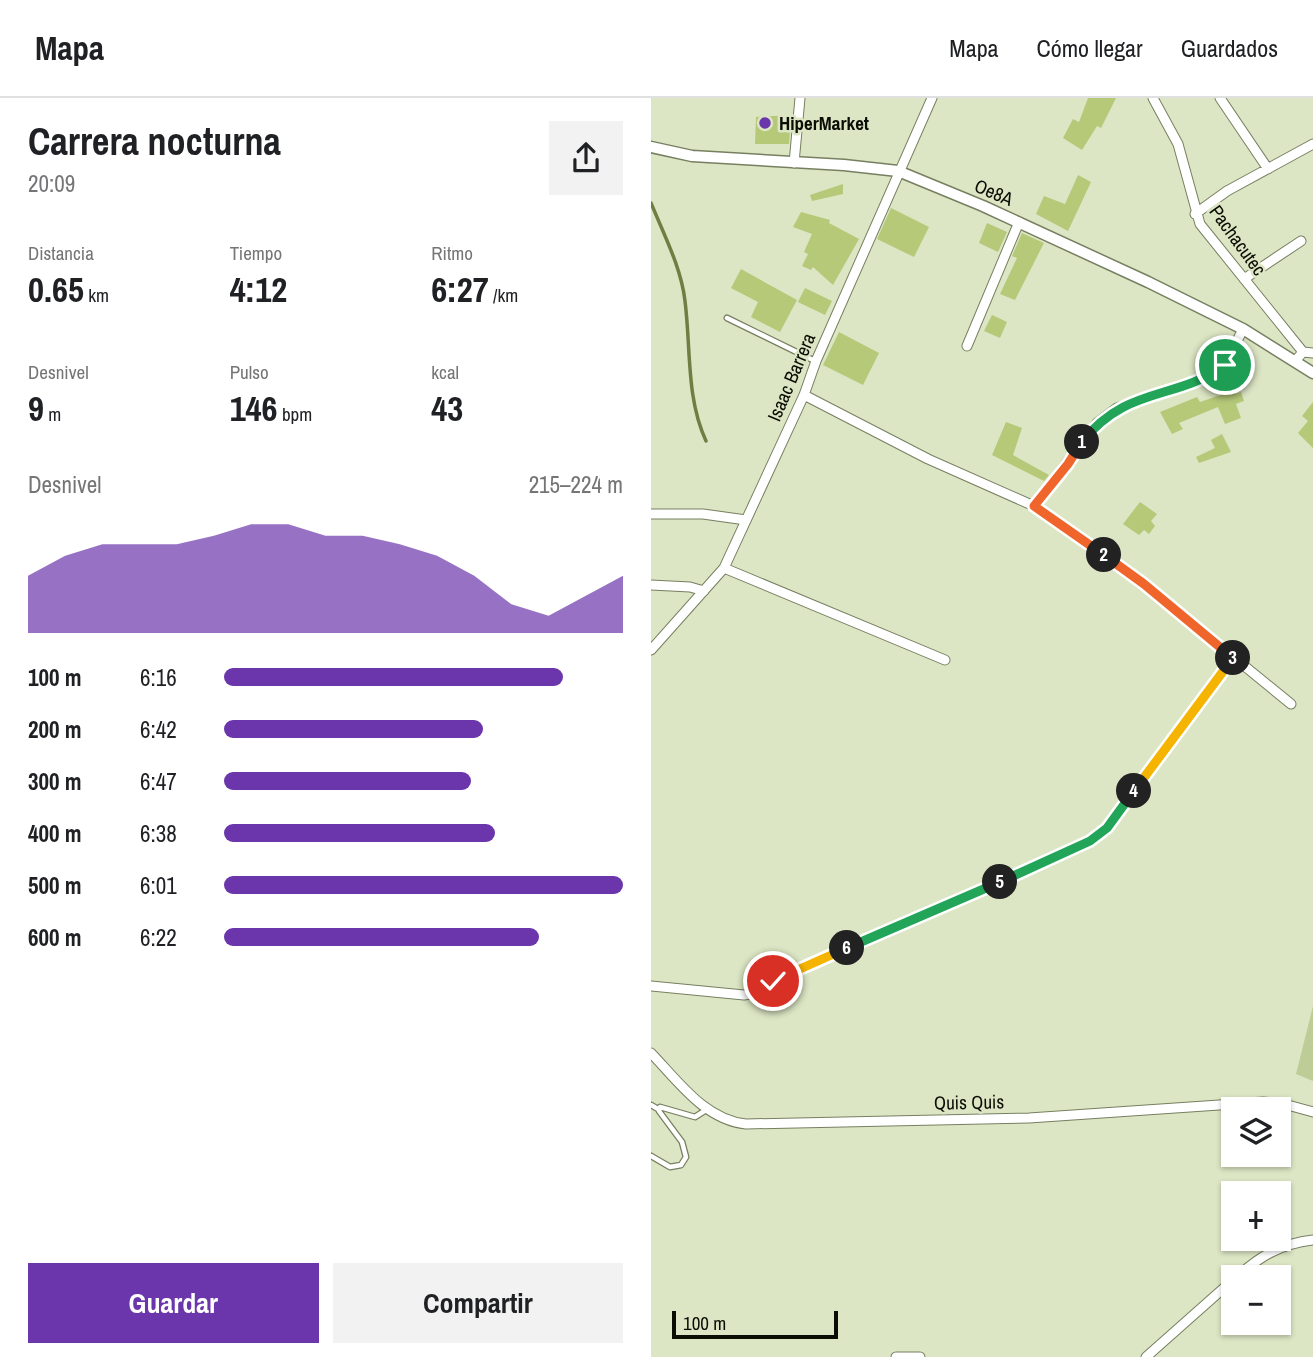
<!DOCTYPE html>
<html lang="es">
<meta charset="utf-8">
<style>
:root{--surface:#fff;--page:#f2f2f2;--text:#202124;--muted:#757577;--line:#e0e0e0;--accent:#6b36ac}
body{margin:0;font-family:"Archivo Narrow",sans-serif;background:var(--page);color:var(--text);height:100vh;display:flex;flex-direction:column;font-size:26px;white-space:nowrap}
*{box-sizing:border-box;margin:0}
p{font-size:23px;color:var(--muted)}
.icon{flex:none;width:38px;height:38px;fill:none;stroke:currentColor;stroke-width:2;stroke-linecap:round;stroke-linejoin:round}
.map{position:relative;flex:1;overflow:hidden}
.sheet{display:flex;flex-direction:column;background:var(--surface);width:651px}
.sheet>*{flex:none}
.buttons{position:absolute;left:570px;top:999px;display:grid;gap:14px}
.buttons a{display:grid;place-items:center;width:70px;height:70px;border-radius:0px;background:var(--surface);box-shadow:0 2px 5px #0004;font-size:35px}
.scale{position:absolute;left:21px;bottom:18px;width:166px;box-sizing:border-box;padding-left:7px;border:4px solid #0a0d03;border-top:0;font-size:19px;line-height:24px;white-space:nowrap;color:#0a0d03;-webkit-text-stroke:5px #dce6c4;paint-order:stroke}
.pin{position:absolute;display:grid;place-items:center;width:60px;height:60px;color:#fff;margin:-30px;border:4px solid #fff;border-radius:50%;box-shadow:0 2px 7px #0007}
.km{position:absolute;width:35px;height:35px;margin:-18px;border-radius:50%;background:#222;color:#fff;font-size:19px;line-height:35px;text-align:center}
.round{display:grid;place-items:center;flex:none;width:74px;height:74px;border-radius:0px;background:var(--page)}
.summary{display:flex;align-items:center;justify-content:space-between;height:119px;padding:0 28px}
h1{font-size:38px;font-weight:800;line-height:52px}
.stats{display:grid;grid-template-columns:repeat(3,1fr);gap:10px;height:119px;padding:7px 28px}
.stats div{display:grid;align-content:center}
.stats b{font-size:35px;font-weight:800}
.stats small{font-size:19px;font-weight:400}
.stats p{font-size:19px}
.chart{height:196px;padding:14px 28px}
.chart p{display:flex;justify-content:space-between}
.chart svg{width:100%;height:126px;margin-top:7px;fill:var(--accent);opacity:.7}
.primary-button{display:flex;gap:14px;margin-top:auto;padding:14px 28px}
.primary-button a{flex:1;height:80px;border-radius:0px;background:var(--accent);color:#fff;font-size:28px;font-weight:800;line-height:80px;text-align:center}
.primary-button a+a{background:var(--page);color:var(--text)}
ul{padding:0 28px;list-style:none;font-size:23px}
li{display:grid;grid-template-columns:112px 84px 1fr;align-items:center;height:52px}
li i{height:18px;border-radius:9px;background:var(--accent)}
header{display:flex;align-items:center;gap:42px;box-sizing:border-box;height:98px;padding:0 35px;background:var(--surface);border-bottom:2px solid var(--line)}
header strong{font-size:33px}
nav{display:flex;gap:38px;margin-inline-start:auto;font-size:24px}
main{display:flex;flex:1;min-height:0}
.map>svg:first-child{display:block}
.green{fill:#becc98}
.lines{fill:none;stroke-linecap:round;stroke-linejoin:round}
.stream{stroke:#707e44;stroke-width:3.5}
.building{fill:#b5c979}
.service-casing{stroke:#767f60;stroke-width:7}
.minor-casing{stroke:#767f60;stroke-width:11}
.tertiary-casing{stroke:#767f60;stroke-width:13}
.service{stroke:#fff;stroke-width:4.5}
.minor{stroke:#fff;stroke-width:9}
.tertiary{stroke:#fff;stroke-width:10}
.split-1-casing{stroke:#fff;stroke-width:14}
.split-2-casing{stroke:#fff;stroke-width:14}
.split-3-casing{stroke:#fff;stroke-width:14}
.split-4-casing{stroke:#fff;stroke-width:14}
.split-5-casing{stroke:#fff;stroke-width:14}
.split-6-casing{stroke:#fff;stroke-width:14}
.split-7-casing{stroke:#fff;stroke-width:14}
.split-1{stroke:#22a559;stroke-width:9}
.split-2{stroke:#f0652b;stroke-width:9}
.split-3{stroke:#f0652b;stroke-width:9}
.split-4{stroke:#f5b400;stroke-width:9}
.split-5{stroke:#22a559;stroke-width:9}
.split-6{stroke:#22a559;stroke-width:9}
.split-7{stroke:#f5b400;stroke-width:9}
.poi-dot{fill:#6b36ac;stroke:#dce6c4;stroke-width:2.5}
.labels{text-anchor:middle;dominant-baseline:central;stroke-width:5;stroke-linejoin:round;paint-order:stroke}
.poi-label{font-size:19px;font-weight:bold;fill:#0a0d03;stroke:#dce6c4;text-anchor:start}
.street-label{font-size:19px;fill:#0a0d03;stroke:#dce6c4}
</style>
<header>
<strong>Mapa</strong>
<nav><a>Mapa</a><a>Cómo llegar</a><a>Guardados</a></nav>
</header>
<main>
<section class="sheet">
<div class="summary"><div><h1>Carrera nocturna</h1><p>20:09</p></div><a class="round"><svg class="icon" aria-label="share" viewBox="0 0 24 24"><path d="M12 15V3M7 8l5-5 5 5M5 13v7h14v-7"/></svg></a></div>
<div class="stats">
<div><p>Distancia</p><b>0.65<small> km</small></b></div>
<div><p>Tiempo</p><b>4:12</b></div>
<div><p>Ritmo</p><b>6:27<small> /km</small></b></div>
</div>
<div class="stats">
<div><p>Desnivel</p><b>9<small> m</small></b></div>
<div><p>Pulso</p><b>146<small> bpm</small></b></div>
<div><p>kcal</p><b>43</b></div>
</div>
<div class="chart"><p><span>Desnivel</span>215–224 m</p>
<svg viewBox="0 0 160 44" preserveAspectRatio="none"><path d="M0 44V24L10 17L20 13L30 13L40 13L50 10L60 6L70 6L80 10L90 10L100 13L110 17L120 24L130 34L140 38L150 31L160 24V44z"/></svg>
</div>
<ul>
<li><b>100 m</b>6:16<i style="width:85%"></i></li>
<li><b>200 m</b>6:42<i style="width:65%"></i></li>
<li><b>300 m</b>6:47<i style="width:62%"></i></li>
<li><b>400 m</b>6:38<i style="width:68%"></i></li>
<li><b>500 m</b>6:01<i style="width:100%"></i></li>
<li><b>600 m</b>6:22<i style="width:79%"></i></li>
</ul>
<div class="primary-button"><a>Guardar</a><a>Compartir</a></div>
</section>
<div class="map">
<svg width="662" height="1259" viewBox="0 0 662 1259">
<rect width="100%" height="100%" fill="#dce6c4"/>
<path class="green" d="M662,908V983L645,976Z"/>
<g class="lines">
<path class="stream" d="M0,105C13,137 30,169 34,203C40,250 35,300 55,343"/>
</g>
<path class="building" d="M437,0H465L450,30L446,28L431,52L412,40L422,21L428,24Z
M140,17L138,46H104L105,19Z
M427,77L440,84L417,133L385,116L393,98L414,106Z
M192,86V96L161,103L159,97Z
M240,110L278,129L263,159L226,141Z
M150,114L179,122L178,125L208,141L182,187L162,169L160,172L151,168L157,156L153,154L161,136L142,129Z
M336,125L356,134L347,154L328,145Z
M371,135L393,145L364,202L349,196L366,160L361,158Z
M90,171L146,202L129,234L100,219L107,204L80,190Z
M154,190L181,203L174,217L147,204Z
M341,217L356,224L349,240L333,233Z
M188,234L228,255L212,287L172,267Z
M584,292L585,296L590,294L593,303L585,306L590,320L574,326L567,309L528,325L532,331L521,336L509,314L546,299L549,304Z
M662,304V350L647,335L657,323L651,318Z
M355,324L371,330L362,357L398,377L393,383L341,357Z
M571,336L580,354L548,365L545,359L564,350L560,342Z
M489,404L506,416L500,423L504,428L498,436L493,432L488,437L472,426Z"/>
<g class="lines">
<defs>
<path id="service" d="M76,220L164,263
M0,1007L7,1011
M0,1058L19,1069L30,1067L35,1059L31,1044L8,1013L9,1009L44,1019L55,1012"/>
<path id="minor" d="M502,0L527,46L549,126L652,254
M569,0L617,71
M143,65L149,0
M544,116L576,93L662,46
M593,181L650,143
M316,248L368,124
M645,262L652,254L662,255
M153,297L277,361L383,408L493,486L640,606
M383,408L446,325L466,310L558,279L574,267L592,231
M0,416H52L95,422
M73,470L294,562
M0,487L39,489L53,493
M0,552L73,470L153,297L165,263L281,0
M0,888L93,897L105,895L122,883L439,743L455,730L583,559
M0,955C27,983 54,1022 95,1026L378,1020L612,1004L633,1006L662,1014
M585,1180C609,1158 629,1146 662,1142
M245,1259H269
M495,1259L583,1181"/>
<path id="tertiary" d="M0,49L41,58L193,67L247,73L332,108L497,184L592,231L662,275"/>
</defs>
<use href="#service" class="service-casing"/>
<use href="#minor" class="minor-casing"/>
<use href="#tertiary" class="tertiary-casing"/>
<use href="#service" class="service"/>
<use href="#minor" class="minor"/>
<use href="#tertiary" class="tertiary"/>
</g>
<g class="lines">
<defs>
<path id="split-1" d="M431,344C476,287 525,303 574,267"/>
<path id="split-2" d="M431,344L417,366L383,408L453,457"/>
<path id="split-3" d="M453,457L493,486L582,560"/>
<path id="split-4" d="M483,693L582,560"/>
<path id="split-5" d="M349,784L439,743L456,730L483,693"/>
<path id="split-6" d="M196,850L349,784"/>
<path id="split-7" d="M122,883L196,850"/>
</defs>
<use href="#split-1" class="split-1-casing"/>
<use href="#split-2" class="split-2-casing"/>
<use href="#split-3" class="split-3-casing"/>
<use href="#split-4" class="split-4-casing"/>
<use href="#split-5" class="split-5-casing"/>
<use href="#split-6" class="split-6-casing"/>
<use href="#split-7" class="split-7-casing"/>
<use href="#split-1" class="split-1"/>
<use href="#split-2" class="split-2"/>
<use href="#split-3" class="split-3"/>
<use href="#split-4" class="split-4"/>
<use href="#split-5" class="split-5"/>
<use href="#split-6" class="split-6"/>
<use href="#split-7" class="split-7"/>
</g>
<circle class="poi-dot" cx="114" cy="25" r="7"/>
<g class="labels">
<g class="poi-label">
<text x="128" y="25">HiperMarket</text>
</g>
<g class="street-label">
<text transform="translate(343 94) rotate(23)">Oe8A</text>
<text transform="translate(587 142) rotate(54)">Pachacutec</text>
<text transform="translate(140 279) rotate(-67)">Isaac Barrera</text>
<text transform="translate(318 1004) rotate(-1)">Quis Quis</text>
</g>
</g>
</svg>
<div class="buttons">
<a><svg class="icon" aria-label="layers" viewBox="0 0 24 24"><path d="M12 4l9 5-9 5-9-5zM3 14l9 5 9-5"/></svg></a>
<a>+</a>
<a>−</a>
</div>
<div class="scale">100 m</div>
<div class="pin" style="left:574px;top:267px;background:#1e9e55"><svg class="icon" aria-label="arrive" viewBox="0 0 24 24"><path d="M6 21V4h12l-3 4 3 4H6"/></svg></div>
<div class="pin" style="left:122px;top:883px;background:#d93025"><svg class="icon" aria-label="check" viewBox="0 0 24 24"><path d="M5 12l5 5 9-10"/></svg></div>
<b class="km" style="left:431px;top:344px">1</b>
<b class="km" style="left:453px;top:457px">2</b>
<b class="km" style="left:582px;top:560px">3</b>
<b class="km" style="left:483px;top:693px">4</b>
<b class="km" style="left:349px;top:784px">5</b>
<b class="km" style="left:196px;top:850px">6</b>
</div>
</main>
